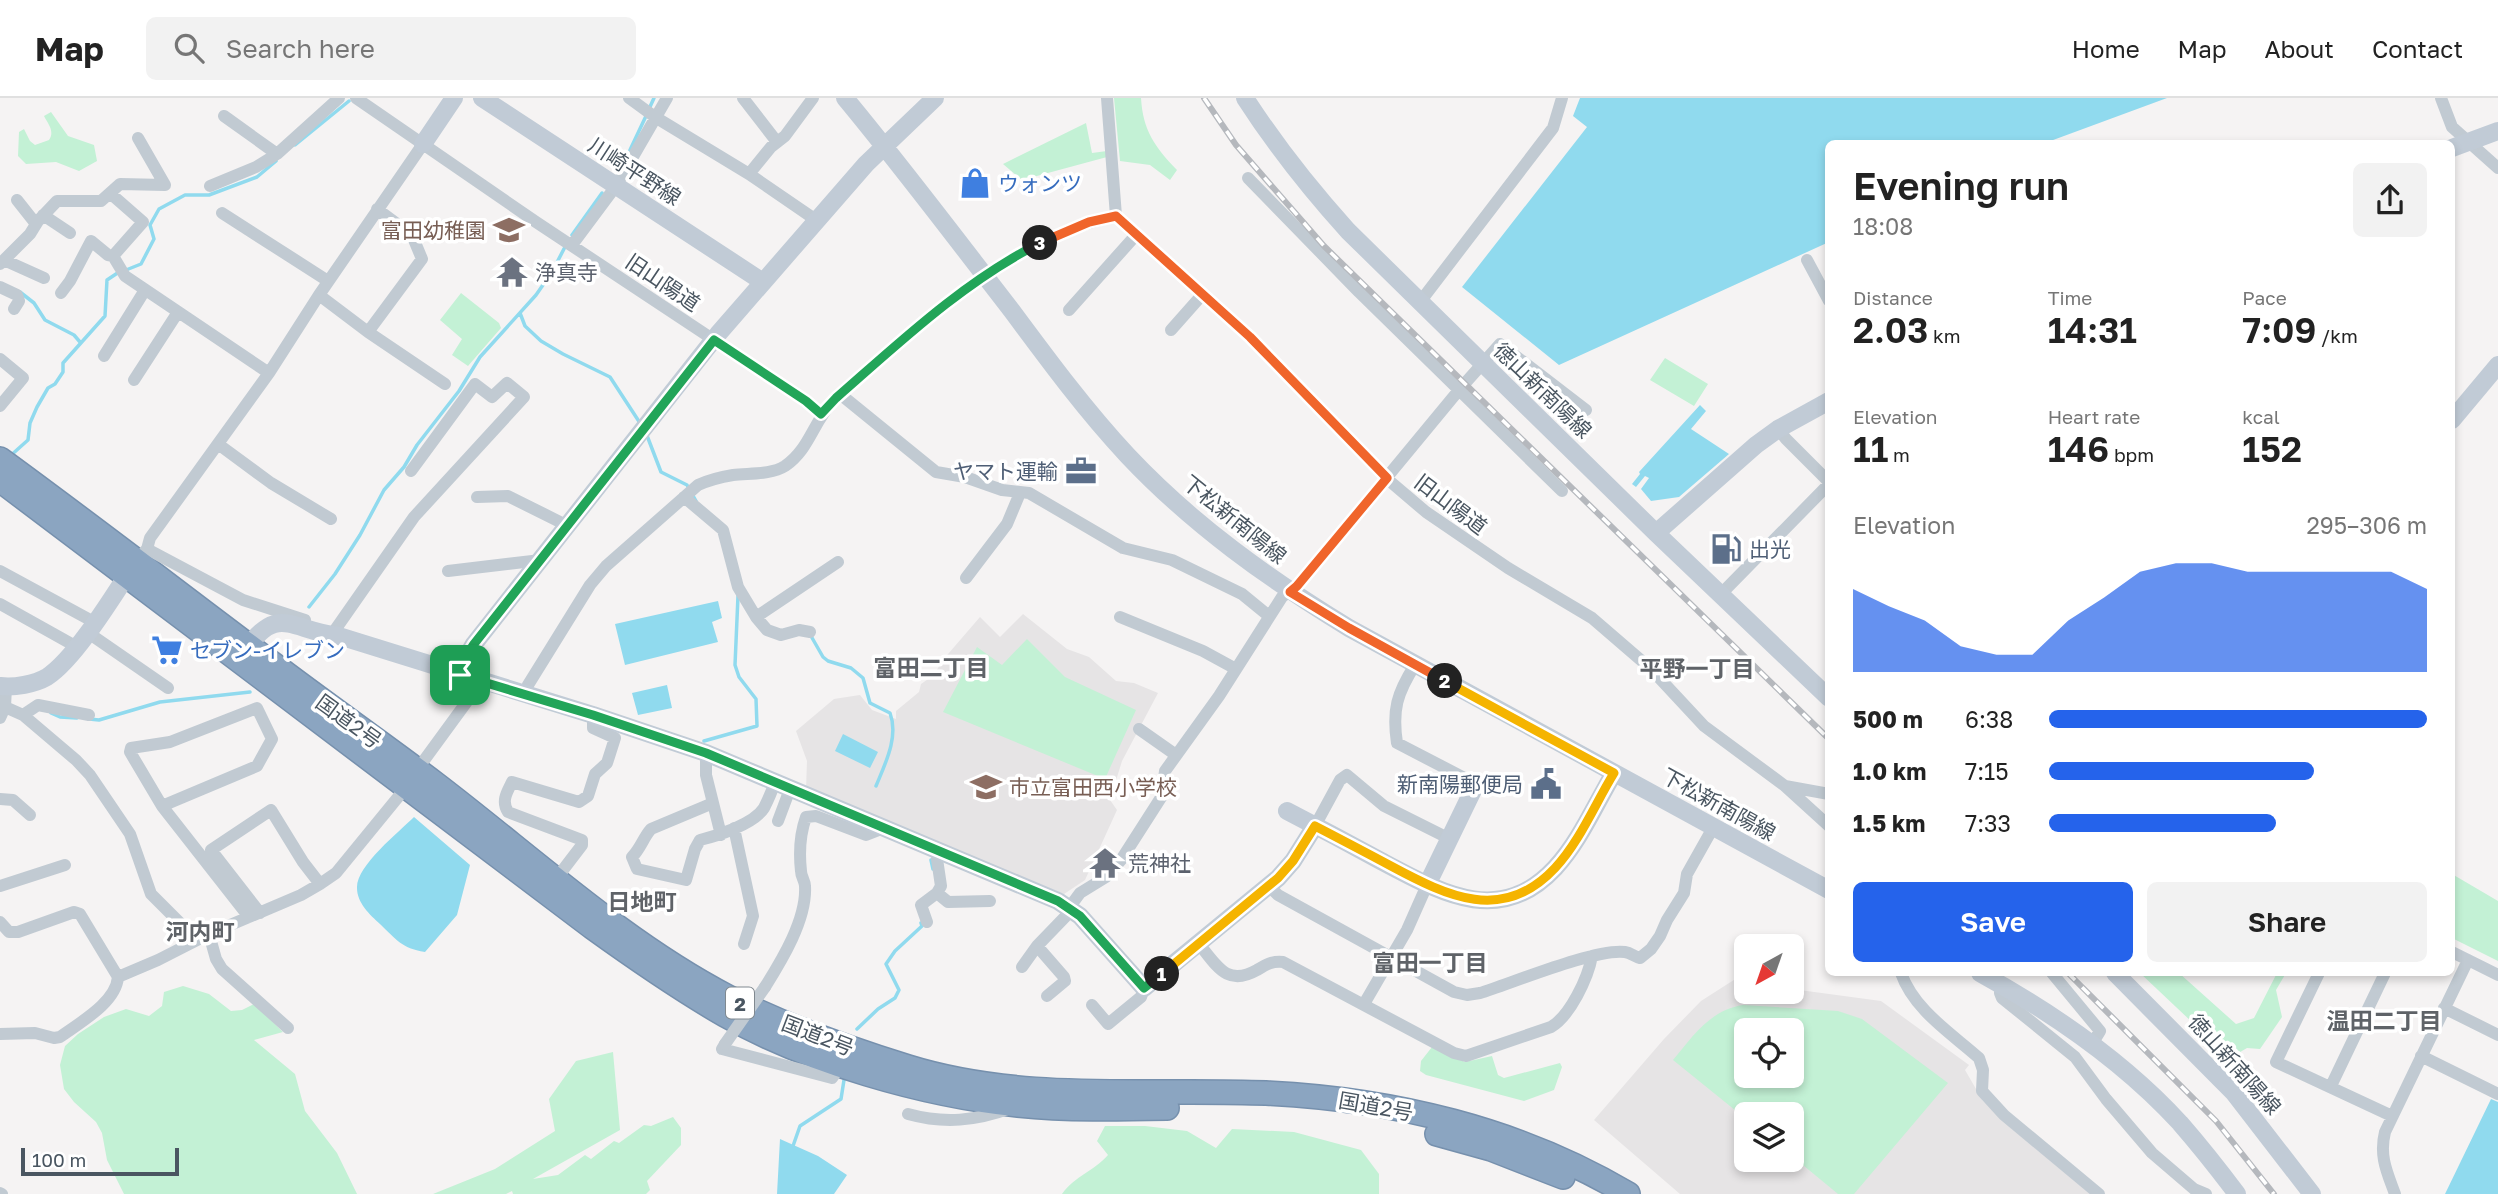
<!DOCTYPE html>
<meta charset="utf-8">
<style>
:root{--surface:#fff;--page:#f2f2f2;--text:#222;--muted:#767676;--line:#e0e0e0;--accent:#2563eb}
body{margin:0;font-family:"Golos Text","Noto Sans JP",sans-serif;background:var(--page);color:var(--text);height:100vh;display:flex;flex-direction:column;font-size:26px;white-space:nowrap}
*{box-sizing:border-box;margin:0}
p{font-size:23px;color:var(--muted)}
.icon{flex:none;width:38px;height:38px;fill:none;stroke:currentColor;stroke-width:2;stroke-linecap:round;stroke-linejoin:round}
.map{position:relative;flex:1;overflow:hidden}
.side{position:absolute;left:1825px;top:42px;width:630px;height:836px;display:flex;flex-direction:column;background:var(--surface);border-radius:10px;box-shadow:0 4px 10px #0003}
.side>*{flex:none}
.needle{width:46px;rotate:220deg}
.buttons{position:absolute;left:1734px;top:836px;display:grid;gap:14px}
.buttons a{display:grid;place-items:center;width:70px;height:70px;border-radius:10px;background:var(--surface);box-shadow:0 4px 10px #0003;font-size:35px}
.scale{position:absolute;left:21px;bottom:18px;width:158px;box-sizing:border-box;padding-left:7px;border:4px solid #4a5661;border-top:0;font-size:19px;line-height:24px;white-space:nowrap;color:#4a5661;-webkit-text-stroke:5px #fff;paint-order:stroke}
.pin{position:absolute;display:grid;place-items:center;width:60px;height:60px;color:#fff;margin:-30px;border-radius:14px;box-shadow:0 4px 10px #0006}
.km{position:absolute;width:35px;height:35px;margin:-18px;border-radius:50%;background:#222;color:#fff;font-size:19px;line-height:35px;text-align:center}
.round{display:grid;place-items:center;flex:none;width:74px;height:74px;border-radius:10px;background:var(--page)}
.head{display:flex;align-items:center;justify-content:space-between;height:119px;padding:0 28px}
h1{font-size:38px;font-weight:600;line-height:52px}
.figures{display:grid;grid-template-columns:repeat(3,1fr);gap:10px;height:119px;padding:7px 28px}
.figures div{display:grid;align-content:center}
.figures b{font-size:35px;font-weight:600}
.figures small{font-size:19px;font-weight:400}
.figures p{font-size:19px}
.chart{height:196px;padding:14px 28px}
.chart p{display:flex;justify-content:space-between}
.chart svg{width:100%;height:126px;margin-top:7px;fill:var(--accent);opacity:.7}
.primary-button{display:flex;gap:14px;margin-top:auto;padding:14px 28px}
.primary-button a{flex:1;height:80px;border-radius:10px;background:var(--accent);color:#fff;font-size:28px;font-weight:600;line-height:80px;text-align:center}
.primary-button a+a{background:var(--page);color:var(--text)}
ul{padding:0 28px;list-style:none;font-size:23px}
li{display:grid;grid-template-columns:112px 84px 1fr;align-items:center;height:52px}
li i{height:18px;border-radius:9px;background:var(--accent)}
header{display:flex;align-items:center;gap:42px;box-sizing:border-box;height:98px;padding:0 35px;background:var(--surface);border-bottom:2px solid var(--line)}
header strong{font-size:33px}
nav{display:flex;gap:38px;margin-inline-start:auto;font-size:24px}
.search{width:490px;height:63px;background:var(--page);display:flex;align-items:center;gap:18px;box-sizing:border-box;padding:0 24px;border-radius:10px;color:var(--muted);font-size:26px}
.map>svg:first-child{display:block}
.education{fill:#e6e4e5;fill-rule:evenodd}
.green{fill:#c3f1d5;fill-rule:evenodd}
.water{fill:#90daee}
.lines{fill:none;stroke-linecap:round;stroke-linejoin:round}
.stream{stroke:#90daee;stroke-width:3.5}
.highway-casing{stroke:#7690ad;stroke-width:26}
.street{stroke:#c1cad2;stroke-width:12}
.secondary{stroke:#c1cbd6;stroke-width:18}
.highway{stroke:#8ba5c1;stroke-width:23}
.rail-casing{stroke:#b5b8bd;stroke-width:6}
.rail{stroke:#fff;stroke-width:3.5;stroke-dasharray:10;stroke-linecap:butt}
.street-bridge{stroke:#c1cad2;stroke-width:12}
.secondary-bridge{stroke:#c1cbd6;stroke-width:18}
.split-1-casing{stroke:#fff;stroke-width:14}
.split-2-casing{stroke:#fff;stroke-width:14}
.split-3-casing{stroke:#fff;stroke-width:14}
.split-4-casing{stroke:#fff;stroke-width:14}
.split-1{stroke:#22a559;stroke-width:9}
.split-2{stroke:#f5b400;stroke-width:9}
.split-3{stroke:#f0652b;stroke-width:9}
.split-4{stroke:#22a559;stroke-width:9}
.labels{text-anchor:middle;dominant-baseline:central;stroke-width:7;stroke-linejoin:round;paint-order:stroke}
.shield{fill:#fff;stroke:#808990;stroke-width:2}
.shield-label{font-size:19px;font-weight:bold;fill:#4a5661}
.street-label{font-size:21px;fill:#4a5661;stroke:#fff}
.shop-label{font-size:21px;fill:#366cbe;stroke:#fff;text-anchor:start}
.education-label{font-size:21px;fill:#785e54;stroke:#fff;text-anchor:end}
.worship-label{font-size:21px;fill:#5b616d;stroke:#fff;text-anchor:start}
.service-label{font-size:21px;fill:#4e5e75;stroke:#fff;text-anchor:end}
.neighbourhood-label{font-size:23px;font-weight:bold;fill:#5f6368;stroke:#fff}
</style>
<header>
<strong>Map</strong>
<div class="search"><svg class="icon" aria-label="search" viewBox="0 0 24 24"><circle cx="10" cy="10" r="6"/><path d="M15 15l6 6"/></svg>Search here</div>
<nav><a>Home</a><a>Map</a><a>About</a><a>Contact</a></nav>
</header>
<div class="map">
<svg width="2498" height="1096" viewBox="0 0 2498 1096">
<rect width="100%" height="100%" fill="#f5f3f3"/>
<path class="education" d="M1023,516L1067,551L1089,559L1116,583L1134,585L1158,595L1122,663L1110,702L1117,712L1085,782L1064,796L806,692L807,663L796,633L834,601L860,597L872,612L896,621V613L919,594L921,586L934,577L942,563L980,519L1000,539Z
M1740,878L1746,881V894H1792V891L1881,903L1969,967L1965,972L1983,1003L2012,1031L2090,1096H1680L1594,1022L1664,941L1701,903ZM1746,933H1792V978H1746ZM1746,1017H1792V1062H1746Z"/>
<path class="green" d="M1114,0H1141C1143,33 1155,49 1177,72L1170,82L1150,67L1120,63Z
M51,14L68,38L94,47L97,63L79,73L56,64L26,66L18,58L19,34L24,31L30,43L35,47L49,42C55,33 48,26 44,18Z
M1086,25L1092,55L1107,53V59L1022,82L1003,66Z
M461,195L499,225L501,230L468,268L452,257L462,241L440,222Z
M1665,260L1708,286L1694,308L1650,282Z
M1027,541L1065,579L1136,612L1105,681L943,614L977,549L1002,567Z
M2452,776L2498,803V863L2452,840Z
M2140,875H2179L2236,926L2254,920L2277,875H2286L2276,892L2282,919L2260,951L2247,950L2230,960Z
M183,888L209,896L231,913L242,912L254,906L283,934L254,942L295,976L305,1013L337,1055L357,1096H124L107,1062L102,1035L96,1024L74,1004L64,991L60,967L65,948L78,936L104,919L126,911L149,918L162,908L164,894Z
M1743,907L1838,913L1862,921L1948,985L1854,1096H1838L1792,1058V1017H1746V1021L1673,962C1693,938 1710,912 1743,907ZM1746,933H1792V978H1746Z
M1432,949L1465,964L1492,958L1498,977L1504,980L1560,965L1562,969L1554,992L1524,1003L1426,977L1420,973L1421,963Z
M613,954L620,1032L533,1081L558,1077L585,1057L591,1061L614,1043L619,1045L644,1027L651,1028L673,1019L681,1030V1047L647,1083L650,1092L646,1096H513L512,1093L506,1096H433L495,1071L555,1033L549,1001L576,963Z
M1105,1028H1145L1187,1033L1216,1050L1232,1031L1294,1034L1361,1052L1379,1076V1096H1062C1076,1077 1093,1074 1108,1057L1097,1043Z"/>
<path class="water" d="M1580,0H2167L2045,45L1829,46V144L1559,267L1462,189L1587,29L1573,18Z
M1700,307L1706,313L1691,331L1729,356L1679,399L1651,403L1641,391L1649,380L1645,378L1636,389L1632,386L1640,376L1639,374Z
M718,503L722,520L712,524L718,544L625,567L615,526Z
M667,587L672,610L638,617L632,595Z
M843,636L878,654L870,670L835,653Z
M414,719L470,767L457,817L425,854C401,850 397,842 380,826C370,817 357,805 357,790C356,768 399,734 414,719Z
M2491,1001L2498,1004V1096H2445Z
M780,1041L818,1058L847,1077L834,1096H777Z"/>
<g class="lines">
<path class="stream" d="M649,11L654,0
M295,47L349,3
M630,52L646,18
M572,137L602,95
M126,172L141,166L154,141L150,127L159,111L185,97H209L257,79L276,63
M20,194L34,205L45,222L74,237L80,244
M520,215L525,228L541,243L563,256L610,279L640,325
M646,335L661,374L687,387L696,403
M9,359L28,342L30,325L37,309L48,290L55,286L63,274V265L105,218L107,182L119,174
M309,509L335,476L360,437L384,392L404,369L417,347L459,293L480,259L536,197L552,174L566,147
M811,538L823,559L828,563L851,570L863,580L870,605L890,615C899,639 885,666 876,688
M51,615L60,619L77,620
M89,621L99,622L160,604L250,594
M704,643L757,628L756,601L739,579L735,567L738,498
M931,762L933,771
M857,931L878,911L895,900L899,892L886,866L895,853L922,828L921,825
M793,1048L800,1028L841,1001L844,982"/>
<defs>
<path id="highway" d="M0,361C92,428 182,498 273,566C327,607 383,646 437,687C530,758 624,845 728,899C785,928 847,950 908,969C1024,1005 1148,990 1266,995C1392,1001 1519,1031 1628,1096
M0,382L592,829C635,860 678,890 725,917C808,964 923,997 1018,1007C1067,1012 1118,1011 1167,1010
M1437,1036L1491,1051L1563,1079"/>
</defs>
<use href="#highway" class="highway-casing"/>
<path class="street" d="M356,0L536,124L806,303L821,316
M629,0L655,19L749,76L816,122
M743,0L777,44
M1107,0L1116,118
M2441,0L2452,29L2498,70
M224,18L277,56
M138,40L165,87
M749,76L771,49L785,38L813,0
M1248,80L1359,194L1562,393
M210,88L256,69L277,56L339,0
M111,96L143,124L113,158L125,178L269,275
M17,102L36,126
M222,115L328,183
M43,117L70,135
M1116,118L1250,239L1386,380L1426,414L1508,470L1592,520L1650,570L1704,628L1785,688L1829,728
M572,147L616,88L667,0
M4,162L44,180
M1807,162L1829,203
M0,166L30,136L38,123L57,103H101L120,86L165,87
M0,189L17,197L19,203L14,211
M61,195L70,183L91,143L108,157L113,158
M319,197L368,234L445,286
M1420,204L1553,30L1562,0
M1069,212L1136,137
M1171,232L1202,197
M368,234L422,161L412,137L377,111
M104,258L145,192
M0,261L23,280L0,308
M134,282L178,214
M840,296L936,374L965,379L1002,392L1029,395L1123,450L1172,462L1242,496L1269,518
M1778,331L1786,341L1829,384
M218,346L271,385L331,421
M477,399L508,398L568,428
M684,399L723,432L738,489L756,519L767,532L781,537L799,532L810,534
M147,451L243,502L305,522
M136,464L147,451L150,440L269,275L319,197L423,46
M0,473L94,524
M448,473L541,462
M966,480L1007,426L1020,395
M1721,496L1829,386
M0,506L77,549
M756,519L838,464
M1120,519L1203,553L1236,571
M87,534L168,590
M339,538L335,532L414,419L524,299L507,285L492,299L475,286L411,373
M1415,567C1397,595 1392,612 1397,645L1476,686
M525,596L528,587L590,487L606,468L698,387C709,382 721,379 733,377C749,375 771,377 785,368C810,351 813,323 835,301C850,286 867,273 883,259C952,198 1024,138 1116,118
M5,609L23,617L76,662L90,677L130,736L151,796L197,842
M23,617L38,607L89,617
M0,620L5,609L6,589
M1139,631L1176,657
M706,655V677L721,737
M425,661L482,583
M1785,688L1829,696
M0,701L13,702L30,717
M713,705L651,731C643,740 641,750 632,759L637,771L686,782L695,751L700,742C717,738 754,726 764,710C768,702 772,693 775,684
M162,708L257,668L272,641L257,610L170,644L131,650L130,654L162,708L249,819
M778,723L790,691
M1315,728L1340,682L1347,677L1384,708L1450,741
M734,730L753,818L744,846
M556,781L582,747V742L508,714C501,703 507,694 512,684L579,704L588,698L595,676L607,665L615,640L593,630V617
M0,788L65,767
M1269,788L1278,797L1454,894L1467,897L1480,895C1512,885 1596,850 1625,854C1631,855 1635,859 1640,860L1651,851L1660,838L1667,822L1684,795L1687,776L1714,728
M937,795L948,804L990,803
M260,815L211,752L271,712L303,764L320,786
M0,824L9,834H18L74,814L80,816L118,879C116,905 79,925 60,939L54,940L35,935L0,936
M927,824L921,807L937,795L941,788L937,761L940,754
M209,836L216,861L222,871L288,930
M1199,846C1217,868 1227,889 1257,872C1267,866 1272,863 1283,864L1454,955L1466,958L1551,929C1570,918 1588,880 1592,858
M1037,848L1065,819L1069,810L1080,795L1106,779L1121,762L1162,698L1165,673L1219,598L1282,499L1297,488L1459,292L1500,246L1586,312
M2452,854L2498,877
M1022,869L1037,848L1064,879L1065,883L1047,898
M1901,875C1914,912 1951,935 1979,960L1983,972L1982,993L2004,1017L2099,1096
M2052,875L2100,933L2092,946
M2319,875L2276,964L2392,1018
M118,879L158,862L209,836L301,797L320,786L336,775L399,698
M2002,887L2000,895L2002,900L2075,959L2106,1001L2152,1055L2194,1091L2206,1096
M765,889C782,862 807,821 805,788C805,783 801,779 801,773C799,755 800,736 806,719L816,718L866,737L884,730
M1364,906L1407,832L1427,787
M1092,907L1108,926L1141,899L1144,890
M2444,910L2498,937
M725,946L722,951L832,980L841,967
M2421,958L2498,996
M2331,988L2385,875
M908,1016C944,1026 976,1023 1011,1010
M0,1095L2,1096
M2395,1096C2387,1074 2379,1058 2385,1034L2468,862"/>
<path class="secondary" d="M482,0L763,184
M845,0C903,70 957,142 1012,213C1049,263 1086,313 1128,358C1193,427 1269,481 1349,530L1829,792
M1245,0C1276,48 1310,91 1348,133L1656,435L1829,600
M423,46L454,0
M2452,322L2498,267
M1656,435L1756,347L1778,331L1829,303
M243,556C277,503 291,533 339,538L593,617L706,655L1058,803L1080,818L1144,890L1278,780L1293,763L1315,728
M460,577L465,562L474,546L718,236L866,66L935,0
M0,588C14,590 35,586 47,579C75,561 114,497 133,468
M1287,713C1318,729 1350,746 1381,763C1440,794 1499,830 1555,770C1580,743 1595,707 1614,675
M1427,787L1476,686
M1980,875C2053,915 2124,964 2180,1025C2200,1048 2219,1072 2237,1096
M2115,875L2234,995L2312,1096"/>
<use href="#highway" class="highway"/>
<defs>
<path id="rail" d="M1204,0L1236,47L1324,148L1829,641
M2068,875L2216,1023L2274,1096"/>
</defs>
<use href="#rail" class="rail-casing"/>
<use href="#rail" class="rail"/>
<path class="street-bridge" d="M725,946L765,889"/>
<path class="secondary-bridge" d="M2452,50L2498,33"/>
</g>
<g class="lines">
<defs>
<path id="split-1" d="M460,577L593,617L706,655L1058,803L1080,818L1144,890L1162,876"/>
<path id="split-2" d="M1162,876L1278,780L1293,763L1315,728C1340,741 1365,754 1391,768C1447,798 1503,826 1555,770C1580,743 1595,706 1614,675L1445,583"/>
<path id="split-3" d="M1040,145L1089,124L1116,118L1250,239L1387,380L1297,488L1290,494L1349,530L1445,583"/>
<path id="split-4" d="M460,577L464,562L474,546L714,242L806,303L821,316L836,300C900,244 963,184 1040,145"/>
</defs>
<use href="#split-1" class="split-1-casing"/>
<use href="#split-2" class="split-2-casing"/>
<use href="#split-3" class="split-3-casing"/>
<use href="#split-4" class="split-4-casing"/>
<use href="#split-1" class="split-1"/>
<use href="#split-2" class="split-2"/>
<use href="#split-3" class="split-3"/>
<use href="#split-4" class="split-4"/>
</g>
<defs>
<symbol id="shop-bare" viewBox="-9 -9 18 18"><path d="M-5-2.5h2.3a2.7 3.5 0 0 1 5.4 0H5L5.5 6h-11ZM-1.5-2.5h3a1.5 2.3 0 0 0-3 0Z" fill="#3f7fe0" stroke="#fff" stroke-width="2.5" paint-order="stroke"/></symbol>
<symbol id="school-bare" viewBox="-9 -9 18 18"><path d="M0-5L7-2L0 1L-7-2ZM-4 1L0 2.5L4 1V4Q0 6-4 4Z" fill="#8d6e63" stroke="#fff" stroke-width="2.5" paint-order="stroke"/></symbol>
<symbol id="temple-bare" viewBox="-9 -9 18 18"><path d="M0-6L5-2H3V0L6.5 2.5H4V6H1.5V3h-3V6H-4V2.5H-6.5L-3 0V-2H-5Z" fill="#6b7280" stroke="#fff" stroke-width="2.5" paint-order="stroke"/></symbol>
<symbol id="office-bare" viewBox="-9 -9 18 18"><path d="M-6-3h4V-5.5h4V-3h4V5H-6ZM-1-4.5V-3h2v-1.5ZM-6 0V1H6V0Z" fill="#5c6f8a" stroke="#fff" stroke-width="2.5" paint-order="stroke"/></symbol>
<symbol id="fuel-bare" viewBox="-9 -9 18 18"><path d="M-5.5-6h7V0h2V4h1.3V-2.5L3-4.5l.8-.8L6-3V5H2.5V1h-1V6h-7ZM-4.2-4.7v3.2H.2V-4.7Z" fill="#5c6f8a" stroke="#fff" stroke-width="2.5" paint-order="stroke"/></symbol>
<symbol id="supermarket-bare" viewBox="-9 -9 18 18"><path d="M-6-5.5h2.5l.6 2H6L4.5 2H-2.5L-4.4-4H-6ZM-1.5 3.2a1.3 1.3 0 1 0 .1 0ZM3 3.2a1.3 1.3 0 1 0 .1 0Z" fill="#3f7fe0" stroke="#fff" stroke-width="2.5" paint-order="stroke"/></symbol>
<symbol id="civic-bare" viewBox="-9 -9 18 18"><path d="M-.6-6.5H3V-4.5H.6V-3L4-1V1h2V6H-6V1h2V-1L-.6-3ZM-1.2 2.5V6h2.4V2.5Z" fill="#5c6f8a" stroke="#fff" stroke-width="2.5" paint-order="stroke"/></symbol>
</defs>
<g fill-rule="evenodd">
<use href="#shop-bare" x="953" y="63" width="44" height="44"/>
<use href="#school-bare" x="487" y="110" width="44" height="44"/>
<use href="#temple-bare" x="490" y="152" width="44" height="44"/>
<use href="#office-bare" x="1059" y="351" width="44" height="44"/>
<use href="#fuel-bare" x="1704" y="429" width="44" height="44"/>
<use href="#supermarket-bare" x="145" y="530" width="44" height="44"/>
<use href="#civic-bare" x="1524" y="664" width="44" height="44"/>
<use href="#school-bare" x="964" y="667" width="44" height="44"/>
<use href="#temple-bare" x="1083" y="743" width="44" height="44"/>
</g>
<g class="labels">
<rect class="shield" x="726" y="889.5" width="28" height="31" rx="5"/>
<g class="shield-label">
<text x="740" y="905">2</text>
</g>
<g class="street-label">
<text transform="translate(635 73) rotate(33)">川崎平野線</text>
<text transform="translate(663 184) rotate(34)">旧山陽道</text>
<text transform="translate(1543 292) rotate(44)">徳山新南陽線</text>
<text transform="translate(1451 406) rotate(37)">旧山陽道</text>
<text transform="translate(1235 421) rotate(39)">下松新南陽線</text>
<text transform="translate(349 623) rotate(36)">国道2号</text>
<text transform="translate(1719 706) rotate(29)">下松新南陽線</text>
<text transform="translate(818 937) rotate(21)">国道2号</text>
<text transform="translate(2235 966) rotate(48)">徳山新南陽線</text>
<text transform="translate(1376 1008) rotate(10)">国道2号</text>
</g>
<g class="shop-label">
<text x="998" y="85">ウォンツ</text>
<text x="190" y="552">セブン-イレブン</text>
</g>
<g class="education-label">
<text x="486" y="132">富田幼稚園</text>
<text x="1009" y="689" text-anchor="start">市立富田西小学校</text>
</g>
<g class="worship-label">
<text x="535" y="174">浄真寺</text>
<text x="1128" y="765">荒神社</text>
</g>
<g class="service-label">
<text x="1058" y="373">ヤマト運輸</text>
<text x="1749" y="451" text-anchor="start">出光</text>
<text x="1523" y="686">新南陽郵便局</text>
</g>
<g class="neighbourhood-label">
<text x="931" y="569">富田二丁目</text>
<text x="1697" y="570">平野一丁目</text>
<text x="642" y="803">日地町</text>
<text x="200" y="833">河内町</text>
<text x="1430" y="864">富田一丁目</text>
<text x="2384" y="922">温田二丁目</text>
</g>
</g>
</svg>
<div class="buttons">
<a><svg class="needle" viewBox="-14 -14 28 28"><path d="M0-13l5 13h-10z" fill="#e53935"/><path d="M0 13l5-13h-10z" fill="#767676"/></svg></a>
<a><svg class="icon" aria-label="locate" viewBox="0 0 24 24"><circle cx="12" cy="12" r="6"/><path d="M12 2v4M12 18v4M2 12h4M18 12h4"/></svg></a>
<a><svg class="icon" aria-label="layers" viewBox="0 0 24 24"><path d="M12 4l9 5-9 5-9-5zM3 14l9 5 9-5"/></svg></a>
</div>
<div class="scale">100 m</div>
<div class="pin" style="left:460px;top:577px;background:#1e9e55"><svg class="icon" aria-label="arrive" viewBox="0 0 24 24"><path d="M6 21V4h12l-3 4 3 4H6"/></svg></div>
<b class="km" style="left:1162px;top:876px">1</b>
<b class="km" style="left:1445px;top:583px">2</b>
<b class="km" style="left:1040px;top:145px">3</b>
<section class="side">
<div class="head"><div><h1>Evening run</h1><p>18:08</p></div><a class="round"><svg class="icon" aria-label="share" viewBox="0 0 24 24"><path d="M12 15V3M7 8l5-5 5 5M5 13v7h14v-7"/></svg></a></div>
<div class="figures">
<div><p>Distance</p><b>2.03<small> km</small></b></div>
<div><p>Time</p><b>14:31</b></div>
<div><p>Pace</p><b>7:09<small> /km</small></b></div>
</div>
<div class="figures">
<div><p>Elevation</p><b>11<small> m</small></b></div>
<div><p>Heart rate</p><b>146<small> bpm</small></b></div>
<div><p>kcal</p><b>152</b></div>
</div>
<div class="chart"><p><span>Elevation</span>295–306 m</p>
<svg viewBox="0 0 160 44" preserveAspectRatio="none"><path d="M0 44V15L10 21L20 26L30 35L40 38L50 38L60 26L70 18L80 9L90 6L100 6L110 9L120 9L130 9L140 9L150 9L160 15V44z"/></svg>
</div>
<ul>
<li><b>500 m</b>6:38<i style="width:100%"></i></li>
<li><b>1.0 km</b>7:15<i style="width:70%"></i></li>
<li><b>1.5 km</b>7:33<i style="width:60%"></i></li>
</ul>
<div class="primary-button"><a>Save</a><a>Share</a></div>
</section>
</div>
